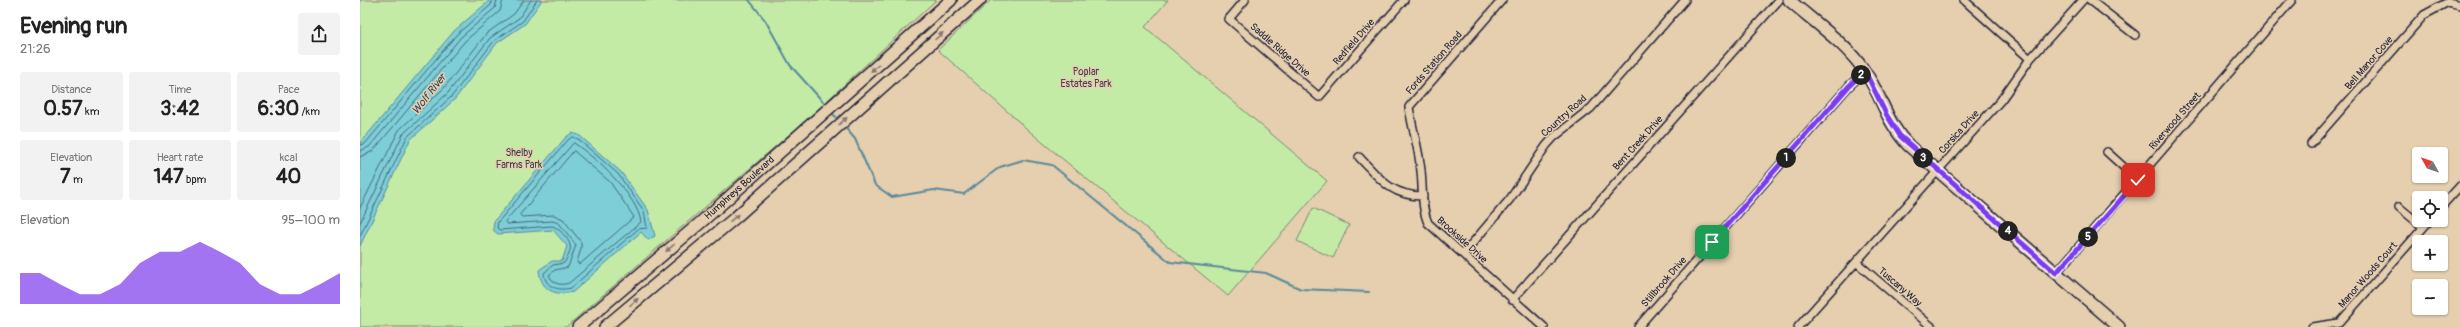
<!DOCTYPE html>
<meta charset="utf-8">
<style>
:root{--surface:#fff;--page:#f2f2f2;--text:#222;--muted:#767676;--accent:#7c3aed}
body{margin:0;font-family:Pangolin,sans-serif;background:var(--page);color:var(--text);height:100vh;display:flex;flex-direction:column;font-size:15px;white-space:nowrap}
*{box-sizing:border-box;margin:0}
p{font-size:13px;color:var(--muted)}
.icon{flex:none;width:22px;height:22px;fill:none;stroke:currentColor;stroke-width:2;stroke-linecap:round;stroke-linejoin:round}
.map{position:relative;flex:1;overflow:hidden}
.sheet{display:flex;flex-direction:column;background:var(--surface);width:360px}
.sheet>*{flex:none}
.needle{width:26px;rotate:310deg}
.tools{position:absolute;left:2052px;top:147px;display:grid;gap:8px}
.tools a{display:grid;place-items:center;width:36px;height:36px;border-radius:4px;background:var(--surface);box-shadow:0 1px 3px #0004;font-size:20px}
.pin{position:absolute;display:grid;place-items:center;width:34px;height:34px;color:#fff;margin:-17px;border-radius:8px;box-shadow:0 2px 6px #0006}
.km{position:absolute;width:20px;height:20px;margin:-10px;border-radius:50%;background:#222;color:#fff;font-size:11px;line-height:20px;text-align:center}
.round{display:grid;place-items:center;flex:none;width:42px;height:42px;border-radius:4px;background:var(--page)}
.summary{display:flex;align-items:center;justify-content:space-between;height:68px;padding:0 20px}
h1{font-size:22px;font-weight:700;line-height:30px}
.metrics{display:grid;grid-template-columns:repeat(3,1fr);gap:6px;height:68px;padding:4px 20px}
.metrics div{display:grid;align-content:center;border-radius:4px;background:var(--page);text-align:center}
.metrics b{font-size:20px;font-weight:700}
.metrics small{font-size:11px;font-weight:400}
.metrics p{font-size:11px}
.chart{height:112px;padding:8px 20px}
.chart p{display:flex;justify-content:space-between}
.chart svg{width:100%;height:72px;margin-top:4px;fill:var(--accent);opacity:.7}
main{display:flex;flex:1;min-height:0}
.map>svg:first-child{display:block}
.green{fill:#c4eba6;stroke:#738670}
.water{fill:#7dced7;stroke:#598999}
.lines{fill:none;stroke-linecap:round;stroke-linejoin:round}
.shore{stroke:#466779;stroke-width:1}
.stream{stroke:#598999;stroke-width:2}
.street-casing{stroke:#22223b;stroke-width:10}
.secondary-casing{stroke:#22223b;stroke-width:14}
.street{stroke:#e6cfaf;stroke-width:7}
.secondary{stroke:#e6cfaf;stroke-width:11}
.oneway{fill:#847875}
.route-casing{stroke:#fff;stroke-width:8}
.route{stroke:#7c3aed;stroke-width:5}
.labels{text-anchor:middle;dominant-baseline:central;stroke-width:3;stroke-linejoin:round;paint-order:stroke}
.street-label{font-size:10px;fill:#22223b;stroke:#e6cfaf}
.park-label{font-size:10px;fill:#3a404b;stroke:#e6cfaf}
.water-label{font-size:11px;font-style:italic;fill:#34445a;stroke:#e6cfaf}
</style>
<main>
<section class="sheet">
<div class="summary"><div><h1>Evening run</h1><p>21:26</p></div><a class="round"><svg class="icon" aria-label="share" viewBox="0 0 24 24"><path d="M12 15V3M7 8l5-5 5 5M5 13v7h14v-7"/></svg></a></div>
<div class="metrics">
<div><p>Distance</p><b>0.57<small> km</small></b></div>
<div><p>Time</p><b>3:42</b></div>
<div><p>Pace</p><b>6:30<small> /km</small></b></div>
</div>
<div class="metrics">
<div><p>Elevation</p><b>7<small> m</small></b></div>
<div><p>Heart rate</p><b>147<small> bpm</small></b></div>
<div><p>kcal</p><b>40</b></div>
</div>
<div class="chart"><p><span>Elevation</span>95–100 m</p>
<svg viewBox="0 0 160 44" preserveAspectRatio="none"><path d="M0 44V25L10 25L20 32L30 38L40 38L50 32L60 19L70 12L80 12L90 6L100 12L110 19L120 32L130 38L140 38L150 32L160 25V44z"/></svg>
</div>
</section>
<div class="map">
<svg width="2100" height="327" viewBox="0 0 2100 327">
<rect width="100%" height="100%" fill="#e6cfaf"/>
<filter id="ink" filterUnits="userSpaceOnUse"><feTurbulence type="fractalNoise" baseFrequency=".025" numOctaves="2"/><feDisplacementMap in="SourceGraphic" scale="8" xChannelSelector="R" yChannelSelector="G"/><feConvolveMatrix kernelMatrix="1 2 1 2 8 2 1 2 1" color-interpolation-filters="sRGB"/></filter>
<g filter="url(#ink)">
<path class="green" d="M0,0H576L446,120L206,327H0Z
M631,0H808L785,27L967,181L868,296L675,136L578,50Z
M953,208L989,225L973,258L937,241Z"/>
<path class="water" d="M130,0H182L165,24L137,43L95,99L50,140L0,246V145L2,141L94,31Z
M212,133L219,135L261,172L288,210L295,236L288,240L281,232L213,292C195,296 181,291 179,270L192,261H202L207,246L193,230L138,234L133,230L134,221L206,137Z"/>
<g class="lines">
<path class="shore" d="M213,137L218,139L258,174L284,211L287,228L278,229L211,288C199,291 185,288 184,273L193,265L204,263C207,259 212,249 210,245C209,239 198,227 192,226L140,230L137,228L138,222L208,140Z
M214,143C236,158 277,195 281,222L209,283C200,286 193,284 189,275L195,270L208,267L216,245L199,223L192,221L147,224L145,222Z
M0,145L5,144L97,34L131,5L132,0
M0,151L9,147L101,37L135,8L137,0
M214,151L250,182L274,217L219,265L217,262L221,249V242L203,219L194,215L162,217L160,215Z
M0,157L13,151L105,41L140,11L143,0
M0,208L39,130L84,88L127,33L154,14L164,0
M0,223L43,134L88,93L130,38L159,18L171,0
M0,236L47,137L92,96L134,41L163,21L177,0"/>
<path class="stream" d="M389,0L405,20L430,65L466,105
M471,112L479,120
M483,125L495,139L515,185L532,197L574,190L604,194L640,167L663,160L692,165L810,262L906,273L941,289L1009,292"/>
<defs>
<path id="street" d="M885,0L869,19L959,97L1044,0
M1142,0L1049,107C1052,128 1059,149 1061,171C1063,188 1061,207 1068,223L1184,327
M1604,0L1670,59
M1730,0L1775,35
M2088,2L2100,5
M1951,144L2064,15L2088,2
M1747,152L1778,180
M999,157C1020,179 1031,196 1063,196
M2039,207L2063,227
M2081,207L2100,186
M1104,253L1150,199L1186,146L1194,137L1231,108L1325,0
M1496,262L1572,327
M1696,273L1932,0
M1152,300L1419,0
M1278,327L1489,86L1505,71
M1438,327L1641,100L1670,59L1723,0
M1952,327L1979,323L2070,220"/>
<g id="secondary">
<path d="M1429,0C1453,21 1488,45 1505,72C1523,97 1526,123 1549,146L1759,327"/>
<path id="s1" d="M218,327L340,223L591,0"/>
<path d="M245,327L376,217L620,0"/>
</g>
</defs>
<use href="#street" class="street-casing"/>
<use href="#secondary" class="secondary-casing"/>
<use href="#street" class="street"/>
<use href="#secondary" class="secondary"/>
</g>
<defs><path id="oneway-solid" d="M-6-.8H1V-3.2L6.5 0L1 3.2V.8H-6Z"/></defs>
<g class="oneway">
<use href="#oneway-solid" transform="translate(579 36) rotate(-42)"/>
<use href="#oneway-solid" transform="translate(515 68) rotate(138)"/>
<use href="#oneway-solid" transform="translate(483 121) rotate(-42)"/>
<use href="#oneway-solid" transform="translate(374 218) rotate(-41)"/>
<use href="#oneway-solid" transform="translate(310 248) rotate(140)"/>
<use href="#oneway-solid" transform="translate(274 302) rotate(-40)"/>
</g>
</g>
<g class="lines" filter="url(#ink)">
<defs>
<path id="route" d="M1352,242L1489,86L1505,71L1526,114L1540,136L1696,273L1778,180"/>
</defs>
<use href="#route" class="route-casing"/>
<use href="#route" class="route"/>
</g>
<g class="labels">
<g class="street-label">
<text transform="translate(994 42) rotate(-49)">Redfield Drive</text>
<text transform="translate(920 50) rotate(41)">Saddle Ridge Drive</text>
<text transform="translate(1074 63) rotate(-49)">Fords Station Road</text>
<text transform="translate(2009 63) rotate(-49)">Bell Manor Cove</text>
<text transform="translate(1204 116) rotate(-42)">Country Road</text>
<text transform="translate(1815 121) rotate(-49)">Riverwood Street</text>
<text transform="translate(1599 132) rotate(-48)">Corsica Drive</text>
<text transform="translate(1278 143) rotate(-48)">Bent Creek Drive</text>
<text stroke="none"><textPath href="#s1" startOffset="213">Humphreys Boulevard</textPath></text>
<text transform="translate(1102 240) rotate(42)">Brookside Drive</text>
<text transform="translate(2008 275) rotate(-49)">Manor Woods Court</text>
<text transform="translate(1304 282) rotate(-49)">Stillbrook Drive</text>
<text transform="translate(1540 287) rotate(41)">Tuscany Way</text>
</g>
<g class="park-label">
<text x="726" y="72">Poplar<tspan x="726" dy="12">Estates Park</tspan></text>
<text x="159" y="153">Shelby<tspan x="159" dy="12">Farms Park</tspan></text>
</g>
<g class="water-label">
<text transform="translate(69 94) rotate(-52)">Wolf River</text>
</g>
</g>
</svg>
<div class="tools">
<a><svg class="needle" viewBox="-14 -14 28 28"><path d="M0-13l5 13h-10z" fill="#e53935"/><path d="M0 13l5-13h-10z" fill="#767676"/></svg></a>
<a><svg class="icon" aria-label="locate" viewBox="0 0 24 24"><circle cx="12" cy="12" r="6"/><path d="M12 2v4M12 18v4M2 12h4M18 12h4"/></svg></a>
<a>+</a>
<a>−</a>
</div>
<div class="pin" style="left:1352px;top:242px;background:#1e9e55"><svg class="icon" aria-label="arrive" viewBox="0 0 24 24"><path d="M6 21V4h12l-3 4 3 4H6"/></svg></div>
<div class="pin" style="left:1778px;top:180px;background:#d93025"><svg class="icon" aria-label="check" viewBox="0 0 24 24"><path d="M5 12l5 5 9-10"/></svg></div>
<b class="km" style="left:1426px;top:158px">1</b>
<b class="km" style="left:1501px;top:75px">2</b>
<b class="km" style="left:1563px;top:158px">3</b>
<b class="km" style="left:1648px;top:231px">4</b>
<b class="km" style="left:1728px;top:237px">5</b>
</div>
</main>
